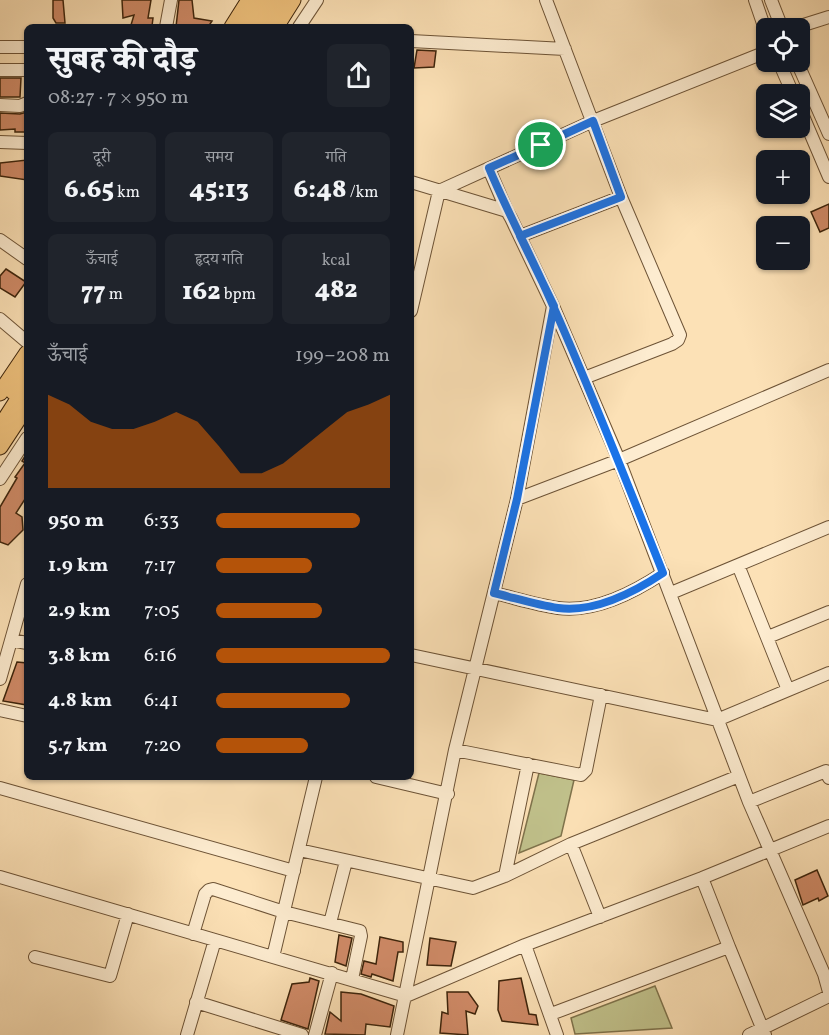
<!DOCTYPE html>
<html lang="hi">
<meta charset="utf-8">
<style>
:root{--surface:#171b24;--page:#20242c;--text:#f1f3f6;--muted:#9ea1a6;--accent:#b45309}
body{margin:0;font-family:Vollkorn,"Noto Serif Devanagari",serif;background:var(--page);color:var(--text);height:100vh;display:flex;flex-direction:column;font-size:22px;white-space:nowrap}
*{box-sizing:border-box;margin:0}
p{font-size:20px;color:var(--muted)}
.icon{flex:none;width:33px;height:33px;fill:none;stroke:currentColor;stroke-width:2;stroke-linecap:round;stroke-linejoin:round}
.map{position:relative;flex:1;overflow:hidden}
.sheet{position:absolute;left:24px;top:24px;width:390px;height:756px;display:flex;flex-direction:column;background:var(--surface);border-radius:9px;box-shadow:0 2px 4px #0004}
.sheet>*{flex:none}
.buttons{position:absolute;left:756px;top:18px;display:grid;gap:12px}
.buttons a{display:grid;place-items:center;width:54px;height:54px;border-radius:9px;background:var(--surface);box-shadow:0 2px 4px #0004;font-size:30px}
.pin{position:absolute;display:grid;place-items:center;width:51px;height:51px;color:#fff;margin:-26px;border:3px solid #fff;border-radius:50%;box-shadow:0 2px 6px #0007}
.round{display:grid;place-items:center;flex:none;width:63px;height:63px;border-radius:9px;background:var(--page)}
.headline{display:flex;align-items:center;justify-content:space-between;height:102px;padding:0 24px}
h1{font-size:33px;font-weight:800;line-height:45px}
.figures{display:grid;grid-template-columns:repeat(3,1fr);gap:9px;height:102px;padding:6px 24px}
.figures div{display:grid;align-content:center;border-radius:9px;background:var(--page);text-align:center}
.figures b{font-size:26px;font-weight:800}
.figures small{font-size:16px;font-weight:400}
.figures p{font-size:16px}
.chart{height:168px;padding:12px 24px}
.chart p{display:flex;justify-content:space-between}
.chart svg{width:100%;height:108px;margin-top:6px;fill:var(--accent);opacity:.7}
ul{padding:0 24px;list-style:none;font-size:20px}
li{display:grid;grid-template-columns:96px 72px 1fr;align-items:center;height:45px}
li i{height:15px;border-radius:8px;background:var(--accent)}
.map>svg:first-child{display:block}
.green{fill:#c1c28c;stroke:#7f734c;stroke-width:1.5}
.building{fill:#cf8a67;stroke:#3d240b;stroke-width:1.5}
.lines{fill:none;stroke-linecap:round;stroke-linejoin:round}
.minor-casing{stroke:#6d5336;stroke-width:14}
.major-casing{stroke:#3d240b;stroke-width:17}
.minor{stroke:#fdecd0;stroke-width:12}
.major{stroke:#eec07b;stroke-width:15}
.route-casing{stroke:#fff;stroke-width:12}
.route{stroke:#1a73e8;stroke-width:8}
</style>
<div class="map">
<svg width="829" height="1035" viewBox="0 0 829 1035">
<rect width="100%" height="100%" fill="#fce1b6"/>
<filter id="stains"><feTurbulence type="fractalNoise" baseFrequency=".00333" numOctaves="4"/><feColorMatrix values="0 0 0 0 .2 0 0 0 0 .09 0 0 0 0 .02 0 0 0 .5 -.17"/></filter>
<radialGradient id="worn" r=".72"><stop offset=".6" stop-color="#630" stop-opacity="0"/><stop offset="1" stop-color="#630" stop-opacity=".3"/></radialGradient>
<path class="green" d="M539,773L574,780L561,836L519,853Z
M655,986L672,1028L575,1034L571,1018Z"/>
<path class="building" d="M53,0H63L65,23H56L53,18Z
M122,0H151L148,18H153L152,26L131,25L134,15L123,18Z
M179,0H192L194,18L212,21L208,27H176Z
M417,50L436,51L434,67L414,68Z
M0,78H21L20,97H0Z
M27,112V132H15V129L0,130V113L20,114Z
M27,160V180L0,176V163Z
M829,204V228L820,232L811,212Z
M6,269L26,282L15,297L0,288V276Z
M27,453V496L16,513L22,517L23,530L8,545L0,542V507L17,478L15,477L25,463L22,461Z
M17,662L27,663V705L3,701Z
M817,870L828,896L819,901L818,898L803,905L795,880Z
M339,935L352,938L346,966L335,962Z
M380,937L403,942V952H398L393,981L372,974L371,977L361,974L364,961L376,964Z
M430,938L456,942L451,966L427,965Z
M310,978L319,981L308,1029L281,1020L292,984L309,982Z
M521,978L529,1014L536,1015L538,1025L502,1021L498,1010L499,981Z
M341,992L361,994L394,1006L390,1027L366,1024L365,1035L325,1034L330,1012L341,1021Z
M447,992H468L478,1006L475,1014L466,1011L468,1035L440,1033L442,1012L448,1014Z"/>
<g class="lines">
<defs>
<path id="minor" d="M546,0L621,197L680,335L678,340L672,344L584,378
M755,0L766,32
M771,0L782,28
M166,27L171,0
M299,27L317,0
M794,28L829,17
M411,41L565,49
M0,47H27
M779,62L793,94
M797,62L829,134
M0,70H27
M0,105L20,106L27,103
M800,109L829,177
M0,142L27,143
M489,169L507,211
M411,182L507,211L511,218L553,306L619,460L749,802L824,974L829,992
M520,236L621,197
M0,240L27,259
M411,311L439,191L593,121L766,52
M0,319L27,342
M0,479L27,438
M517,499L619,460L829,370
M738,565L788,690
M494,593C515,598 537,605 558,608C595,613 633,593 663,573
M671,593L829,527
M768,637L829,612
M11,640L27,643
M411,655L717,720L829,673
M0,679L27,584
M0,710L27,716
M455,750L581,775L586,770L601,695
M376,777L448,794
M0,788L294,871
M749,802L826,771L829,778
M571,844L600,917
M299,850L473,888L505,876L571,844L739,776
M505,876L528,764
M0,877L406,996L525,945L557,1035
M702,878L729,947
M330,923L346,861
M193,934L205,894L209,890L213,889L284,912L360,931L361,936L352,979
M525,945L702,878L829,826
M35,957L110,976L128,914
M273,957L316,777
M196,1002L302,1035
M551,1014L729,947L765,1035
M187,1035L215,940
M315,1035L332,973
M397,1035L455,750L517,499L553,306
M749,1035L829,996"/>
<path id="major" d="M232,27L249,0
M247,27L264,0
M260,27L277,0
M276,27L293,0
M13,392L27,371
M0,393L27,353
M0,427L27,385
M0,447L27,406"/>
</defs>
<use href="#minor" class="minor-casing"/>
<use href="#major" class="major-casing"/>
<use href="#minor" class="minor"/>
<use href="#major" class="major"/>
</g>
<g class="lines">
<defs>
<path id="route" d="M541,145L489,168C509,216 534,261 554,308C593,396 628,485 663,573C633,593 595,613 558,608C537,605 515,598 494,593L517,499L554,306L520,236L621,197L593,121L541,145"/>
</defs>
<use href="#route" class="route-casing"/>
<use href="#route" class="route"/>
</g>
<rect width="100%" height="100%" filter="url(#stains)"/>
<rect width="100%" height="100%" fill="url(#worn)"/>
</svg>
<div class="buttons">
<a><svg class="icon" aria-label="locate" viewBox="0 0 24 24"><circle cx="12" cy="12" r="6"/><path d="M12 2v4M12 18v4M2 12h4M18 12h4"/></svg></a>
<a><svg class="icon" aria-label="layers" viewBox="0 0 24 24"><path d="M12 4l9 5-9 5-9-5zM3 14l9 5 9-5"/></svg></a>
<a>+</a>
<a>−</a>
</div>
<div class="pin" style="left:541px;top:145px;background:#1e9e55"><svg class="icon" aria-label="arrive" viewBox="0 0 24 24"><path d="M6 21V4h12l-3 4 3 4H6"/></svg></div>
<section class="sheet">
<div class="headline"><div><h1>सुबह की दौड़</h1><p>08:27 · 7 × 950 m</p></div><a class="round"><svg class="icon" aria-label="share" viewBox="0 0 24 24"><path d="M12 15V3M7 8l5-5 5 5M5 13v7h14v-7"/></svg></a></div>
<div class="figures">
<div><p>दूरी</p><b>6.65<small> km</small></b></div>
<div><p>समय</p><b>45:13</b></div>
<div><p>गति</p><b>6:48<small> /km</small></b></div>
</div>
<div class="figures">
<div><p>ऊँचाई</p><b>77<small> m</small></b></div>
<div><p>हृदय गति</p><b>162<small> bpm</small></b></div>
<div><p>kcal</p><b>482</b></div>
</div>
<div class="chart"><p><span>ऊँचाई</span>199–208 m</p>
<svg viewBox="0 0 160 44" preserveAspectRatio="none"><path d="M0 44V6L10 10L20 17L30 20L40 20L50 17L60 13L70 17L80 27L90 38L100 38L110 34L120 27L130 20L140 13L150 10L160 6V44z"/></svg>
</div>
<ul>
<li><b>950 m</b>6:33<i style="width:83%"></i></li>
<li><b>1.9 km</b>7:17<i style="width:55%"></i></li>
<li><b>2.9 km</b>7:05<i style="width:61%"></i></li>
<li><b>3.8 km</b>6:16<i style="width:100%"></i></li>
<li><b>4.8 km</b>6:41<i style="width:77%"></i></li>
<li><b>5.7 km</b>7:20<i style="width:53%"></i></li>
</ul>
</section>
</div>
